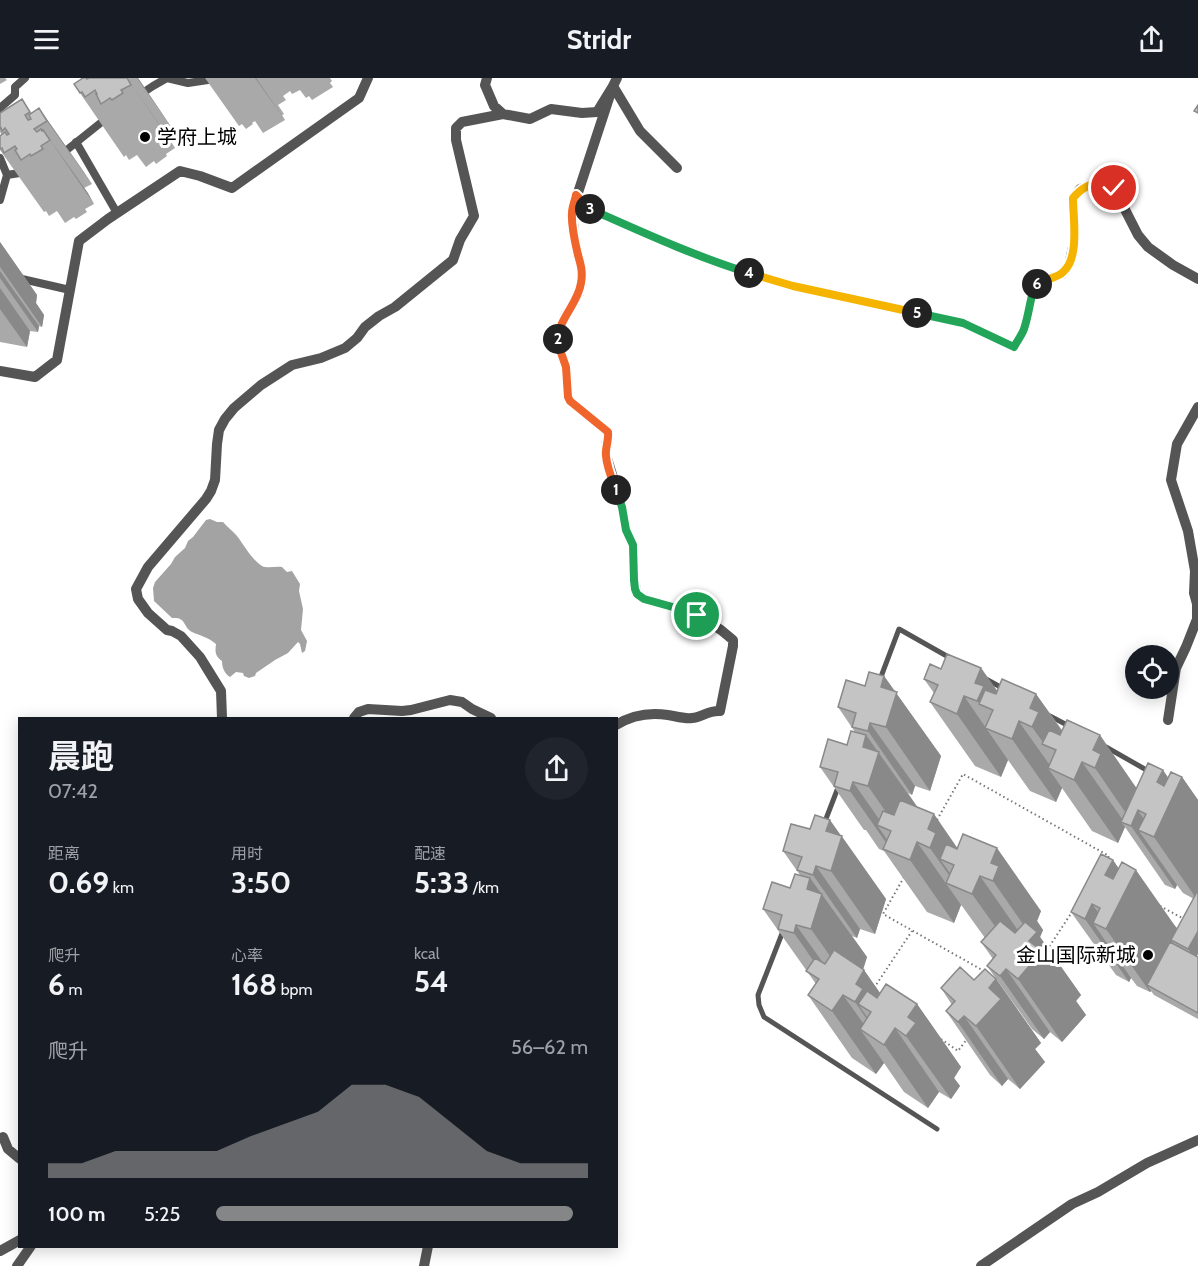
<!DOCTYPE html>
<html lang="zh">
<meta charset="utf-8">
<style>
:root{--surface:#171b24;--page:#20242c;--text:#f1f3f6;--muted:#9ea1a6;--accent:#858687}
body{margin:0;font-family:Cabin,"Noto Sans SC",sans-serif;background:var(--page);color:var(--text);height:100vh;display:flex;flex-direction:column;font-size:22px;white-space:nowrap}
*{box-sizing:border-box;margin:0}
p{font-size:20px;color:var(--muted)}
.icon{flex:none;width:33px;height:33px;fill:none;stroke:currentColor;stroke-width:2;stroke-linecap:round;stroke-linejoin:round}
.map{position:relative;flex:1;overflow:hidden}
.drawer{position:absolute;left:18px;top:639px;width:600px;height:531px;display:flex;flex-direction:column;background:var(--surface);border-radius:0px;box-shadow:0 3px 15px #0003}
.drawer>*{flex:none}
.buttons{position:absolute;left:1125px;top:567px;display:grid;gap:12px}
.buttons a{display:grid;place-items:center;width:54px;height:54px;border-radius:50%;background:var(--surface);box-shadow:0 3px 15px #0003;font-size:30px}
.pin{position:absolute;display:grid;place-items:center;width:51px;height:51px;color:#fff;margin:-26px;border:3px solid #fff;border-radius:50%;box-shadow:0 2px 6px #0007}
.km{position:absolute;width:30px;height:30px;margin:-15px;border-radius:50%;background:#222;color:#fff;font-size:16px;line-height:30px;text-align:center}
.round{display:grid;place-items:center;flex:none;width:63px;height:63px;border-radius:32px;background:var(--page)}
.head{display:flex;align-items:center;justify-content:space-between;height:102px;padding:0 30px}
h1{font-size:33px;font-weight:700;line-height:45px}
.figures{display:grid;grid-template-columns:repeat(3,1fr);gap:9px;height:102px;padding:6px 30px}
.figures div{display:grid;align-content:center}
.figures b{font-size:30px;font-weight:700}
.figures small{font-size:16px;font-weight:400}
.figures p{font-size:16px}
.chart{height:168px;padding:12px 30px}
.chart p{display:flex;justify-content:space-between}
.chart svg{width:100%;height:108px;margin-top:6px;fill:var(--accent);opacity:.7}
ul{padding:0 30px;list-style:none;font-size:20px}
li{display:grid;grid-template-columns:96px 72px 1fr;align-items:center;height:45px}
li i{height:15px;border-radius:8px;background:var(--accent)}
header{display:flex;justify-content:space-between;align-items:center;height:78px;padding:0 30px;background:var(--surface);font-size:27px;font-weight:700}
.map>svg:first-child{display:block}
.water{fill:#a3a3a3}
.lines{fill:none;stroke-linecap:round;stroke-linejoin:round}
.path{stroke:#777;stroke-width:2;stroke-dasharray:1.5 3;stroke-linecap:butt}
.service{stroke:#555;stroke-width:5}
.pedestrian{stroke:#555;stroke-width:8}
.minor{stroke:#555;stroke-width:10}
.wall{fill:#a9a9a9}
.shaded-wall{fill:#898989;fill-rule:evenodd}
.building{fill:#c4c4c4;stroke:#898989;stroke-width:1.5}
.split-1-casing{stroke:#fff;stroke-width:12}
.split-2-casing{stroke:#fff;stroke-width:12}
.split-3-casing{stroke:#fff;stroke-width:12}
.split-4-casing{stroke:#fff;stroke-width:12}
.split-5-casing{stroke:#fff;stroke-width:12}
.split-6-casing{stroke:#fff;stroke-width:12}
.split-7-casing{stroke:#fff;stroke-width:12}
.split-1{stroke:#22a559;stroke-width:8}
.split-2{stroke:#f0652b;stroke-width:8}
.split-3{stroke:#f0652b;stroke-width:8}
.split-4{stroke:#22a559;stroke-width:8}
.split-5{stroke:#f5b400;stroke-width:8}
.split-6{stroke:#22a559;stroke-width:8}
.split-7{stroke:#f5b400;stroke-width:8}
.poi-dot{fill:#000;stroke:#fff;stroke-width:2}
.labels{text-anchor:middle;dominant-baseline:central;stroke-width:6;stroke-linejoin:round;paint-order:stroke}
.poi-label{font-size:20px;fill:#000;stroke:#fff;text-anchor:start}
</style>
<header><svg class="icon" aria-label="menu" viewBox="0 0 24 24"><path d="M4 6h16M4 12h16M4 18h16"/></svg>Stridr<svg class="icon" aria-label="share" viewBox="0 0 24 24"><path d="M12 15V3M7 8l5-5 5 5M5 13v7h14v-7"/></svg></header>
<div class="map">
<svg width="1198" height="1188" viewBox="0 0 1198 1188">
<rect width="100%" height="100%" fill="#fff"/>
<path class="water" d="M210,441L217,444H223C227,449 233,453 237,458C244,467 252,482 262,488C268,491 275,488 282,489L287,494L292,493L300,506L299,513L303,531L301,552L307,563L305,573L302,575L300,566L298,564L288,575L275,582L256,595L255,598L249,600L244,598L243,595L236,594L230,599C224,595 222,589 222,583C215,578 215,574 216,566C208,559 201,558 192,554C182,548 187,539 172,540L154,523L153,510L155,504L171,486L175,479L185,470L188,463L193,459L206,442Z"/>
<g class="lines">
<path class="path" d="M937,742L963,696L1109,778L1108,780
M904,799L883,836L984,893
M1160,828L1184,841
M1047,872L1072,834
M874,910L912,853
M941,961L958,973L967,961"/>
<path class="service" d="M986,601L1004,611
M879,604L899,551L952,581
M1048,637L1069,648
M1106,669L1150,694
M824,746L839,707
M783,853L758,917L759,927L764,939L937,1051"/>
<path class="pedestrian" d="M138,18L153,8L167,0L188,5L221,0
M0,30L15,17V9L25,0
M76,64L117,135
M58,76L68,71L108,39
M0,80L7,97L26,94
M0,122L7,97
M0,196L70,212"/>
<path class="minor" d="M487,0L485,7L494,28L503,36L530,41L551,31L582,35L597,34L613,8L640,53L677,90
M576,117L590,131L663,163L727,188L793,208L963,245L1014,269C1017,263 1022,257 1024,251C1029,236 1030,221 1035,207L1047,201L1062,196L1069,187L1075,160L1073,120L1080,111L1100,104L1106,106L1114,110L1138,157L1148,169L1173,187L1198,201
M0,293L35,299L57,282L79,163L108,141L180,93L200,98L232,110L359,20L368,0
M222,640L221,613L208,592L200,579L181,558L172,553L167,552L148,535L138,521L136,511L148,489L206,421L211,413L215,402L217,366L219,352L225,341L234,330L261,307L292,287L321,280L345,270L357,260L365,249L379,238L395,229L453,182L460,162L474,138L456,62V50L462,44L503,36
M354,640L359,634L368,631L402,633L411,632L450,622L462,624L472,631L491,640
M1168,642L1176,590L1186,569L1197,541V526L1194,515L1195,493L1188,453L1171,402L1177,366L1198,329
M616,647C632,637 649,634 668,637C675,638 684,641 692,640C702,639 709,632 720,633L733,568V562L721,552L697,537L687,533L644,521L637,516L634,502L633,467L626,452L622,429L606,377V366L609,358L608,354L570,323L568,319L566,289L558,266L559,252L566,236L573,226L579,215L582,197L574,155L572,133L613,8L617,0
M3,1059L8,1071L20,1081
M0,1173L20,1162
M17,1188L31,1168
M424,1188L428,1168
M981,1188L1072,1126L1098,1114L1147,1085L1198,1062"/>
</g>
<path class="wall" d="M0,0H5L7,2L0,6Z
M81,0H138L172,50L165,55L175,70L166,76L167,78L156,86L154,83L146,89L137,77L129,82L126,77L124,79L80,15Z
M205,0H330L332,3L330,5L333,9L312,22L309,18L306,20L300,12L292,16L290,13L283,18L286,22L278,27L284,36L282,37L285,42L263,55L255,43L252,45L253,46L246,51L242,46L239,48Z
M22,21L31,35L39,30L92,106L84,110L94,126L85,131L87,134L76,141L74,139L65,145L57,133L49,138L46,133L44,134L0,72V58L2,57L0,54V35Z
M0,164L37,217L36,225L44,237L42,249L39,248L38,254L30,253L27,269L0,264Z
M981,590L997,613L1036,616L1062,652L1137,710L1168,700L1182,699L1198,722V876L1196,879H1198V941L1154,917L1151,913L1150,914L1137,908L1131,900L1129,904L1116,897L1071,834L1113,782L1119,791L1178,851L1194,821L1183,815L1177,807L1175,811L1165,807L1125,749L1118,765L1092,753L1062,710L1056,724L1030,713L1008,682L1001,699L975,688L930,624L934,615L924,601L941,591Z
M884,598L941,678L930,713L915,708L912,717L908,715L918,730L957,770L1041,833L1037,843L1043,852L1040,859L1081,917L1076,923L1086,937L1062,964L1050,954L1044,961L1032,951L987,888L993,881L981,864L985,860L962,828L961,827L954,845L927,834L884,773L879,771L866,752H864L820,689L847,667L855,654L838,629L865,608Z
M841,757L886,821L875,856L860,851L857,860L852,858L867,879L863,891L880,915L917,926L961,989L954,1000L960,1008L951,1021L939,1014L928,1030L904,1014L884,985L876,996L852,980L808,917L816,906L763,831L790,810L800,797L783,773Z
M996,901L1041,965L1035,971L1045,984L1020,1011L1008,1001L1002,1008L990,997L946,933L952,927L941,910L974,902Z"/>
<path class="shaded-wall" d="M127,0L168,59L175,70Z
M137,0H138L172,50Z
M255,0H256L285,42Z
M39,30L84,94L92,106L47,43Z
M43,52L88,115L94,126L50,62Z
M0,164L37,217L36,225L44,237L42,249L0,189Z
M0,193L39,248L38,254L0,200Z
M0,210L30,253L27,269L0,231Z
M981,590L1054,693L1048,690L1062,710L1056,724L1012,661L993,632L980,626L977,623L975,605Z
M884,598L941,678L930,713L886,649L881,609Z
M1036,616L1080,679L1082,684L1125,745L1121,744L1125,749L1118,765L1074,702L1056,672L1045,667L1032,649L1030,630Z
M964,618L1008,682L1001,699L957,636Z
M870,645L915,708L912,717L868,653Z
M866,657L923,737L912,772L868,708L863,669Z
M1100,657L1144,721L1138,733L1155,756L1157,704L1163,692L1176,711L1182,699L1198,722V823L1154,759L1139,753L1177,807L1175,811L1131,748L1132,744L1095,690L1093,672Z
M853,704L886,751L877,747L895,773L894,776L850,713Z
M934,736L978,800L980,798L1024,861L1017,879L972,816L954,787L940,781L961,811L958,810L930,770L928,751Z
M830,742L886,821L875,856L831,793L826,753Z
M917,764L961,827L954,845L910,782Z
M997,770L1041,833L1037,843L1043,852L1040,859L1081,917L1076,923L1086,937L1062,964L1018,901L1029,863L1032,859L993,803L991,785Z
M1113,782L1129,806L1136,792L1180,855L1171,862L1174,867L1147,907L1151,913L1150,914L1106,851L1093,845L1131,900L1129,904L1085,841L1092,826L1108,848L1105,797Z
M816,788L860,851L857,860L813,797Z
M810,800L867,879L861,898L864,892L908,955V939L917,926L961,989L954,1000L960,1008L951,1021L906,958L895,950L939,1014L928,1030L855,924L856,915L811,851L807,811ZM858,926L871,934L885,964Z
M796,847L841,910L838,918L794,855Z
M1198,853V876L1195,881L1188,871Z
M1006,891L1050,954L1044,961L1000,898Z
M996,901L1041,965L1035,971L1045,984L1020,1011L976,948L989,910Z
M843,917L873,959L860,951L884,985L876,996L832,933Z
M964,938L1008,1001L1002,1008L958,944Z"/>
<path class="building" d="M83,0H86L87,1L89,0H127L131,7L121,12L123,15L112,22L110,20L101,26L96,16H97L95,12L85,19L82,14L80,15L74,6Z
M22,21L30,34L25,37L28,42L31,41L29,37L39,30L47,43L34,51L37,54L41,51L42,53L43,52L50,62L41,68L43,71L31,78L30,76L21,82L15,72L17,71L15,68L4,75L2,70L0,71V58L5,54L7,57L9,56L5,50L2,53L1,50L0,51V35Z
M1198,27V35L1194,33Z
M947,576L981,590L975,605L984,608L977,623L964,618L957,636L930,624L938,607L924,601L930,586L941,591Z
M869,594L884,598L881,609L897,614L886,649L870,645L868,653L852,649L856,635L838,629L846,602L865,608Z
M1002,601L1036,616L1030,630L1039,634L1032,649L1019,643L1012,661L985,650L993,632L979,626L985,612L996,616Z
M1067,642L1100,657L1093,672L1101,676L1095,690L1082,684L1074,702L1048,690L1056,672L1042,666L1049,652L1060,657Z
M851,653L866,657L863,669L879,674L868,708L853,704L850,713L834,708L838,694L820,689L828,661L847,667Z
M1148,685L1163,692L1157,704L1164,708L1171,694L1182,699L1154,759L1138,752L1146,736L1138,732L1131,748L1121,744Z
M900,722L934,736L928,751L936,755L930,770L917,764L910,782L883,771L891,753L877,747L883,733L894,737Z
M815,737L830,742L826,753L842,758L831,793L816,788L813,797L797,792L802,779L783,773L791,746L810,751Z
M963,756L997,770L991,785L999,788L993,803L980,798L972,816L946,805L954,787L940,781L946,766L957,771Z
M1101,776L1113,782L1105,797L1113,801L1122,784L1136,792L1106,851L1093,845L1100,830L1092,826L1085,841L1071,834Z
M795,796L810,800L807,811L822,816L811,851L796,847L794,855L778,851L782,837L763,831L772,804L790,810Z
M1198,812V853L1188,871L1171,862Z
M1000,843L1015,855L1025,844L1037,854L1029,863L1042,873L1018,901L1006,891L1000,898L987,888L996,877L981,864Z
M1170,864L1198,879V935L1147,907Z
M834,872L864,892L856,906L863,911L855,924L843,917L832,933L808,917L819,901L806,893L815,880L825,886Z
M960,889L974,902L985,891L996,901L989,910L1001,921L976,948L964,938L958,944L946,933L955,923L941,910Z
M886,906L917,926L908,939L916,945L906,958L895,950L884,967L860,951L871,934L858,926L867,913L877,920Z"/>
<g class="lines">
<defs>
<path id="split-1" d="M616,412L622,429L626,452L633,467L634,502L635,511L637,516L644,521L687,533L697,537"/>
<path id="split-2" d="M558,261V266L566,289L568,319L570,323L608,354C609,362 605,370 606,378C607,390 612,401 616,412"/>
<path id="split-3" d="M558,261C559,240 578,226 581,205C583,195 581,187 578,177C575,164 571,148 572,135C572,129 575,123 576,117L590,131"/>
<path id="split-4" d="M590,131C642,154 694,178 749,195"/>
<path id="split-5" d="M749,195L793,208L917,235"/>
<path id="split-6" d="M917,235L963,245L1014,269C1017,263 1022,257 1024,251C1029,236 1030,221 1035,207L1037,206"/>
<path id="split-7" d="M1037,206C1044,202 1059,199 1063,194C1080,180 1073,140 1073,120C1085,106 1098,101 1114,110"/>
</defs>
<use href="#split-1" class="split-1-casing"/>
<use href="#split-2" class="split-2-casing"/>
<use href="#split-3" class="split-3-casing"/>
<use href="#split-4" class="split-4-casing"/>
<use href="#split-5" class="split-5-casing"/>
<use href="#split-6" class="split-6-casing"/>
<use href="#split-7" class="split-7-casing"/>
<use href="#split-1" class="split-1"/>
<use href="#split-2" class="split-2"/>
<use href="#split-3" class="split-3"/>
<use href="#split-4" class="split-4"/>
<use href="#split-5" class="split-5"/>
<use href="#split-6" class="split-6"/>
<use href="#split-7" class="split-7"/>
</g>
<g class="poi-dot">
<circle cx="145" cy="59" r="6"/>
<circle cx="1148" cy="877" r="6"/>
</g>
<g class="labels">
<g class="poi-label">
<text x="157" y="59">学府上城</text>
<text x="1136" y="877" text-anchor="end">金山国际新城</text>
</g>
</g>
</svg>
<div class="buttons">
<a><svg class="icon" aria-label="locate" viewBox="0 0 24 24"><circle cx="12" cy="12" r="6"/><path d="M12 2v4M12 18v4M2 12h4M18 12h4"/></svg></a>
</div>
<div class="pin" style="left:697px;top:537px;background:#1e9e55"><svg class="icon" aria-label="arrive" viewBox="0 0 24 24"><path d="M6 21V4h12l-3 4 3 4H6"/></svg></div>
<div class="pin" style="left:1114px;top:110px;background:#d93025"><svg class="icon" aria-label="check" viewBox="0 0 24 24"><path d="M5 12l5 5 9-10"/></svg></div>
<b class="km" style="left:616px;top:412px">1</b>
<b class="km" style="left:558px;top:261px">2</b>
<b class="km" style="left:590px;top:131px">3</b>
<b class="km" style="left:749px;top:195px">4</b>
<b class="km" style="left:917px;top:235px">5</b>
<b class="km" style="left:1037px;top:206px">6</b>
<section class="drawer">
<div class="head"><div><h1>晨跑</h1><p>07:42</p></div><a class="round"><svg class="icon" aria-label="share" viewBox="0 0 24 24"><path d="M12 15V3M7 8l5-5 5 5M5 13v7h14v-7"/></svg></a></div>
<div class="figures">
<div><p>距离</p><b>0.69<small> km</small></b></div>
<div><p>用时</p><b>3:50</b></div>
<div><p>配速</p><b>5:33<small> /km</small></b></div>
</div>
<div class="figures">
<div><p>爬升</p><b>6<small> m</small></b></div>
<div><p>心率</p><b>168<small> bpm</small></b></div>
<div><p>kcal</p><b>54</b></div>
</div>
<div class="chart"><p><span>爬升</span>56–62 m</p>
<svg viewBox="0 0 160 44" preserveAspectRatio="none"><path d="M0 44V38L10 38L20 33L30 33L40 33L50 33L60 27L70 22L80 17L90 6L100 6L110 11L120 22L130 33L140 38L150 38L160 38V44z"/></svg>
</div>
<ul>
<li><b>100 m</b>5:25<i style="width:96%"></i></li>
</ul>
</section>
</div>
